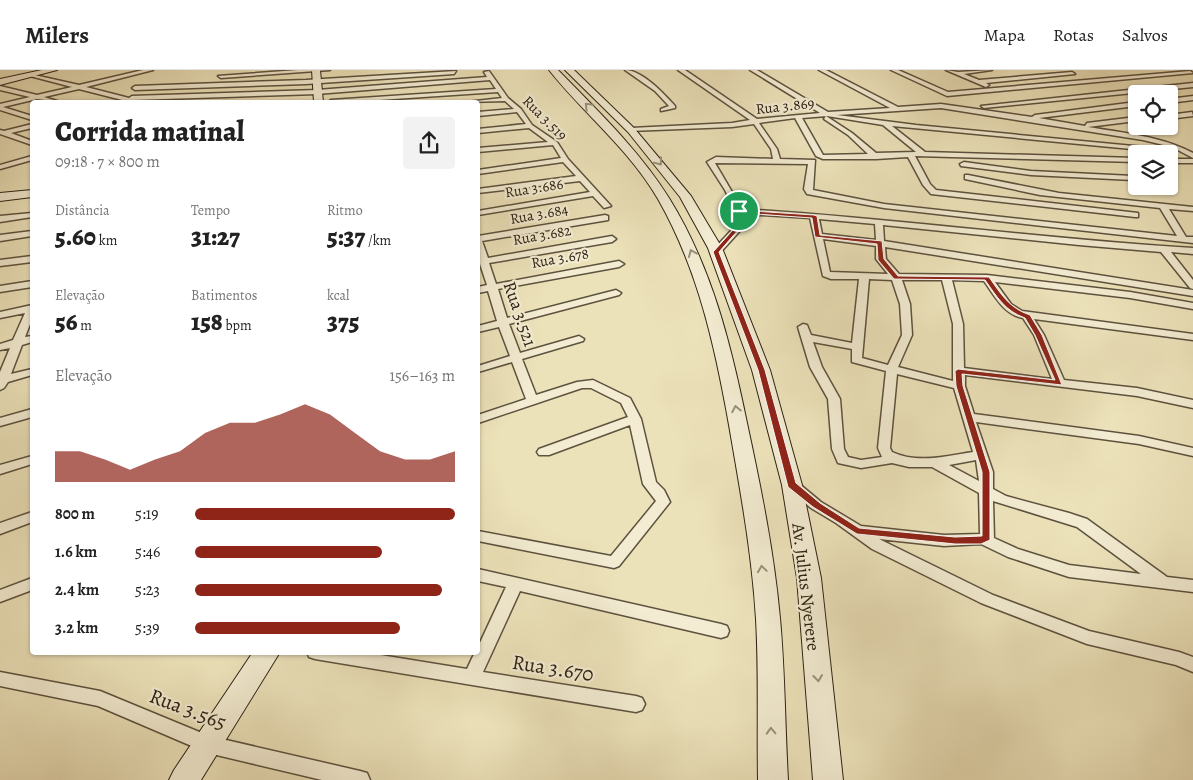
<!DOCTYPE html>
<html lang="pt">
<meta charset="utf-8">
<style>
:root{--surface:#fff;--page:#f2f2f2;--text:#222;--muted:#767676;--line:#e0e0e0;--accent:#8f2418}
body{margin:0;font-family:Alegreya,serif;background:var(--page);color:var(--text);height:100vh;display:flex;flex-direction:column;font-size:19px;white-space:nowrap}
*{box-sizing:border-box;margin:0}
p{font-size:16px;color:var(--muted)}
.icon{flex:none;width:28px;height:28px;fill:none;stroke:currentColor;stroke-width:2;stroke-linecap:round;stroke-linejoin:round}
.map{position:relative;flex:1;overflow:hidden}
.panel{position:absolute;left:30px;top:30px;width:450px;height:555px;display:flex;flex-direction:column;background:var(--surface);border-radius:5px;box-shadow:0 1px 4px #0004}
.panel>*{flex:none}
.fabs{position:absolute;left:1128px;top:15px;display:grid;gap:10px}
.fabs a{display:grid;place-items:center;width:50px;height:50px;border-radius:5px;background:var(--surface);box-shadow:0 1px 4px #0004;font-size:25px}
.pin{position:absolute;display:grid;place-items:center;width:42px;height:42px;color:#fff;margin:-21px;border:2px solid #fff;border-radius:50%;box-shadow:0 1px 5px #0007}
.round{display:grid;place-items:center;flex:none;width:52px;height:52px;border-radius:5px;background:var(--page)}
.head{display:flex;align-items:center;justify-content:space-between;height:85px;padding:0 25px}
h1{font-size:28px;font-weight:800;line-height:38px}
.figures{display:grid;grid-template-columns:repeat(3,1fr);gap:8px;height:85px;padding:5px 25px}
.figures div{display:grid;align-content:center}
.figures b{font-size:25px;font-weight:800}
.figures small{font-size:14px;font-weight:400}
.figures p{font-size:14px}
.chart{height:140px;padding:10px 25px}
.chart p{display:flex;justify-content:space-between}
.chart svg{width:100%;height:90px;margin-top:5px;fill:var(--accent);opacity:.7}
ul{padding:0 25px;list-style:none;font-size:16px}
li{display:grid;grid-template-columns:80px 60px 1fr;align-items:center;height:38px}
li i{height:12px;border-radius:6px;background:var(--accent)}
header{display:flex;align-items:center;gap:30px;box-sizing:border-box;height:70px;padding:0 25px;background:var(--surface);border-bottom:1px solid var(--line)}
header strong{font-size:24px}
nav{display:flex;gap:28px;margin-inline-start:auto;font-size:18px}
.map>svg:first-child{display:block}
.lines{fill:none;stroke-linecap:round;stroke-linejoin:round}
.street-casing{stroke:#5d523e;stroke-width:3}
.secondary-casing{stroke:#2d2214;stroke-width:2}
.street{fill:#f3ecd2;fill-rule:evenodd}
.secondary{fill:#f3ecd2;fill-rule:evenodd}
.oneway{stroke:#9a917c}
.route{fill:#8f2418;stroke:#fff;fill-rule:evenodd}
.labels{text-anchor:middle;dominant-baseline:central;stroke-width:4.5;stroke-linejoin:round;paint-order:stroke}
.far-street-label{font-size:15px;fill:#2d2214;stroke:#f3ecd2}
.street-label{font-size:18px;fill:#2d2214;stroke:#f3ecd2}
.near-street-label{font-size:21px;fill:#2d2214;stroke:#f3ecd2}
</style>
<header>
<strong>Milers</strong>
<nav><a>Mapa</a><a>Rotas</a><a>Salvos</a></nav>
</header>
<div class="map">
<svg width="1193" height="710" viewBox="0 0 1193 710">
<rect width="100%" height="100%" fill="#ece2ba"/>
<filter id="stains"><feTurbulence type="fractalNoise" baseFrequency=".004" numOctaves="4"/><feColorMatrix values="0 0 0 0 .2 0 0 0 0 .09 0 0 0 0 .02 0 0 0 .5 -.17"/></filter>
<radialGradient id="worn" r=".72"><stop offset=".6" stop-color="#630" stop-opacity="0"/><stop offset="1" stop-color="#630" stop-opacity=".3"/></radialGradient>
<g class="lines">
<defs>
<path id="street" d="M143,0H153L86,17L129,28L132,26L317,20L487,7L484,2L489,1L508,28L521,39L532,55L557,72L568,89L611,136L604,138L593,126L478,145V141L590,122L580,111L478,123V119L576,106L563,92L478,104V100L561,88L553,75L478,82V78L548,72L529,58L478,63V59L526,54L517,42L478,46V42L514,39L505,31L467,32L502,28L498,22L349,32H328L331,30L496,19L490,10L317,24L133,30L130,32L79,19L44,27L60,32L37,29L3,37L32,46V50L0,40V34L30,27L0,20V16L37,25L72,17L30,6V4L79,15Z
M298,0H330L221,8L218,6Z
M625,0C642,0 664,24 675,36V38L661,41V39L669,36L655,21Z
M678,0H685L757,49L820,43L750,0H757L828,42L890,38L819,0H826L898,37L941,34L1032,47L1035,45L1136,32V36L1039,48L1085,56L1087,53L1136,47V51L1088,57C1124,63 1161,66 1193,83V88L1172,77L1143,70L941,38L837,45L916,55L1165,79L1166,80L1163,82L892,56L925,82L1136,88V92L915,86L930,114L936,120L1138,143V147H1135L931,124L923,115L908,87L876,89H823L816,86L795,48L759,53L777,79L780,89L815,90L813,120L884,134L1177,166L1160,138L1040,125L965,109V105H968L1059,123L1193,137V141L1169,139L1186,167H1193V173L884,138L807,124L804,119L808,94L715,93L742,139C893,148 1042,169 1193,178V184L1171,182L1193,210V219L1190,218L1161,182L1079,175L883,155L884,171L1193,220V226L885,177L886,189L899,204L987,205L1130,222L1193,233V239L1130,228L995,212L1011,234L1022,241L1193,264V270L1034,249L1044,265L1064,310L1137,318L1193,330V338L1137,326L965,305V316L974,344L1139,366L1193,378V386L1139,374L976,352L993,402V419L1006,426L1069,443L1087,449L1167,507L1193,510V522L1069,507L1008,487L981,474L944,476L879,469L993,525L1089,561L1179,582L1193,587V602L1176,595L1087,574L981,533L872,479L836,453L811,438L787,418L785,415L787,412H797L821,432L861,456L944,465L980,464L979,423L932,397H909L892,393L861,398L838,393L832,379L828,329L810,297L798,257L803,254L807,255L811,265L852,273L859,209H831L823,206L810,148L745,144L748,151L747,153L719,184H713V180L740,151L725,120L707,92L716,87L773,89L771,79L754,54L732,57L629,61L628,60L631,58L732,53L750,50ZM826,46L824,49L848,65L868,84L823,85L802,48L827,46L883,55L916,82L876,83L852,63ZM819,149L875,154L876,170L822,164ZM823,169L876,176V189L888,204L830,202ZM869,209L892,210L900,234L902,265L888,295L862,288ZM902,210H942L953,254V311L898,297L912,265L910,234ZM952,210L984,211C994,225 1004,245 1023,248L1034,265L1052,309L964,298L963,254ZM813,272L852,279V292L886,301L878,378L882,387L861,390L848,387L844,379L840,329L822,297ZM897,304L954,318L973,382C946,386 918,394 892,382L890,378ZM976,390L979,411L949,395ZM993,431L1077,457L1141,504L1069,495L1018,479L994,468Z
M891,0H898L948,22L1190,1L1193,3L947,26Z
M946,0L958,2L992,0L964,4L979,10L1072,2L1075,4L986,13L989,15L986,17Z
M456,1L454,4L306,14L135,20L132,18L135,16L306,10Z
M1193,13V17L984,38L981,36Z
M1193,26V30L1169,33V29Z
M1192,42L1193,46L1169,49V45Z
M32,54V58L11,63L32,71V75L0,64V60L4,61Z
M32,86V90L0,99V95Z
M1169,89H1193V93H1169Z
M964,92L1031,101L1133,106L1136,109L1133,110L1031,105L961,96L960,94Z
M32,143V147L0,152V146Z
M605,145L608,146V150L482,171L488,188L612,166L616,169L612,172L489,193L496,214L619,191L624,194L619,197L498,219L507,248L616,220L621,223L619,225L509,254L520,283L579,266L584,269L583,271L522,289L536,325L577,312L593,310L630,328L641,349L656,412L664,420L670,432L619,496L614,498L478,471V461L611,486L656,431L643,414L630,355L549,385H539L537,382L539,379L628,347L621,333L591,318H582L478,353V345L526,329L512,292L478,302V296L510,286L499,257L478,262V256L497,251L488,221L478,223V217L487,215L480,194L478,195V166Z
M32,161V166L0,171V165Z
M32,186V192L0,196V190Z
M32,211V217L0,222V216Z
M32,235V249L25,267L32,266V272L22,275L11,304L32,299V305L8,312L4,318L0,320V302L10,278L0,280V274L13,270L25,243L0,248V242Z
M32,339V347L0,356V348Z
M32,386V394L0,404V395Z
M32,442V452L0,464V453Z
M478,499L721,554L727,556L729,561L727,566L721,568L520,521L483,602L636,626L642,628L645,634L642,640L636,642L315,589L309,587L307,582H362L467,599L475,582H478V577L506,517L478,511Z
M32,508V520L0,532V520Z
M0,602L100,621L209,666L360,701L367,703L370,710H322L208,683L98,636L0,616Z"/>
<path id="secondary" d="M42,0H57L0,15V9Z
M312,0H320L323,32H314Z
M549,0H558C597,40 639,80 669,128C712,197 731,275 747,353C761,418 774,482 780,548C785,602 785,656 788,710H758C757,656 759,602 756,549C752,483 740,419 729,355C715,276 698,199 658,129C629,79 584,44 549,0Z
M565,0H574L634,58L691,126L722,178L770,300L802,415L821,508L843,710H813L797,508L782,415L752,300L708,178L680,127L628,62Z
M32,120V127L0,131V123Z
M253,582H280L201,710H169L174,700Z"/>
</defs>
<use href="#street" class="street-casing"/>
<use href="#secondary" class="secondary-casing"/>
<use href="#street" class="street"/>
<use href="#secondary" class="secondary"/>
</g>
<defs><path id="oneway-chevron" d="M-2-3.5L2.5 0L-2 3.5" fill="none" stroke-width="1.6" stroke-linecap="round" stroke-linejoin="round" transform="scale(1.25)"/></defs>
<g class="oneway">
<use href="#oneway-chevron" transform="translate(588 36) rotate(-134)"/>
<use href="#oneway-chevron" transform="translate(659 92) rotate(53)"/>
<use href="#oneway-chevron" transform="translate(692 183) rotate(-113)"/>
<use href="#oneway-chevron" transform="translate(736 339) rotate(-101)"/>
<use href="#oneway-chevron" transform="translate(762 499) rotate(-98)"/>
<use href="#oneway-chevron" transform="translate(818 608) rotate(84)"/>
<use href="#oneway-chevron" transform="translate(771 661) rotate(-92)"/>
</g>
<path class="route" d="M737,140L814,145L817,146L820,165L882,171L884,189L898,206L989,207C1001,224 1009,238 1030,245L1042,265L1062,315L962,304L963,316L990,402V470L981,474H955L857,464L813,437L788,417L758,300L713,182L741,151ZM742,143L812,148L815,167L877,174L878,190L894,209L985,210C997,227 1005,241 1025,248L1035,265L1055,310L958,299L955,301L956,316L982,402V466L955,467L859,458L820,433L796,413L765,300L719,182L746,151Z"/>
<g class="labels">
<g class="far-street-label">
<text transform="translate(785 36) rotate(-6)">Rua 3.869</text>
<text transform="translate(545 48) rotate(45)">Rua 3.519</text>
<text transform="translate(534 118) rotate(-9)">Rua 3.686</text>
<text transform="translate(539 144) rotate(-10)">Rua 3.684</text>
<text transform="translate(542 165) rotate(-10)">Rua 3.682</text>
<text transform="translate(560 188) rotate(-10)">Rua 3.678</text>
</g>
<g class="street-label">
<text transform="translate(520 244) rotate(71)">Rua 3.521</text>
<text transform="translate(806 517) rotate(83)">Av. Julius Nyerere</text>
</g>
<g class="near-street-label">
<text transform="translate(553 598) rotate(9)">Rua 3.670</text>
<text transform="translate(188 639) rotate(21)">Rua 3.565</text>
</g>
</g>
<rect width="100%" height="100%" filter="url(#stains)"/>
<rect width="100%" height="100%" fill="url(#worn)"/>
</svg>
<div class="fabs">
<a><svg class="icon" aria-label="locate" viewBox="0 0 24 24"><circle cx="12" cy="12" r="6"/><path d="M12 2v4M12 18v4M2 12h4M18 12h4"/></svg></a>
<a><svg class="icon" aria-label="layers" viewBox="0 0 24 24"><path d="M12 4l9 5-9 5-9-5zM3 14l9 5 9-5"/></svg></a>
</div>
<div class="pin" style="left:739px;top:141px;background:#1e9e55"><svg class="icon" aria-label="arrive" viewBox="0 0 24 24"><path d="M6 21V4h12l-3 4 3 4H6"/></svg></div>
<section class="panel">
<div class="head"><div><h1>Corrida matinal</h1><p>09:18 · 7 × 800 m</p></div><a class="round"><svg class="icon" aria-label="share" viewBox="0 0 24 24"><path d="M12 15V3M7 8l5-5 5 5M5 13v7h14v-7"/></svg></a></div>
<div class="figures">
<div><p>Distância</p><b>5.60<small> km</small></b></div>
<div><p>Tempo</p><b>31:27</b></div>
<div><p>Ritmo</p><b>5:37<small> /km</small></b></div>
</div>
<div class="figures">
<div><p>Elevação</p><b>56<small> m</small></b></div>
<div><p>Batimentos</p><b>158<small> bpm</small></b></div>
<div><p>kcal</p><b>375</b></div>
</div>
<div class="chart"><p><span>Elevação</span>156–163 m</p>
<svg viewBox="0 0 160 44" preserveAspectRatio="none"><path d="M0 44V29L10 29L20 33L30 38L40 33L50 29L60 20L70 15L80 15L90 11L100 6L110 11L120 20L130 29L140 33L150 33L160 29V44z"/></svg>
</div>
<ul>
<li><b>800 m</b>5:19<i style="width:100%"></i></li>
<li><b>1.6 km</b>5:46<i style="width:72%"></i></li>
<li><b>2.4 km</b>5:23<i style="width:95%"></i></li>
<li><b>3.2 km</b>5:39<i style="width:79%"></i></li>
</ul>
</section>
</div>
